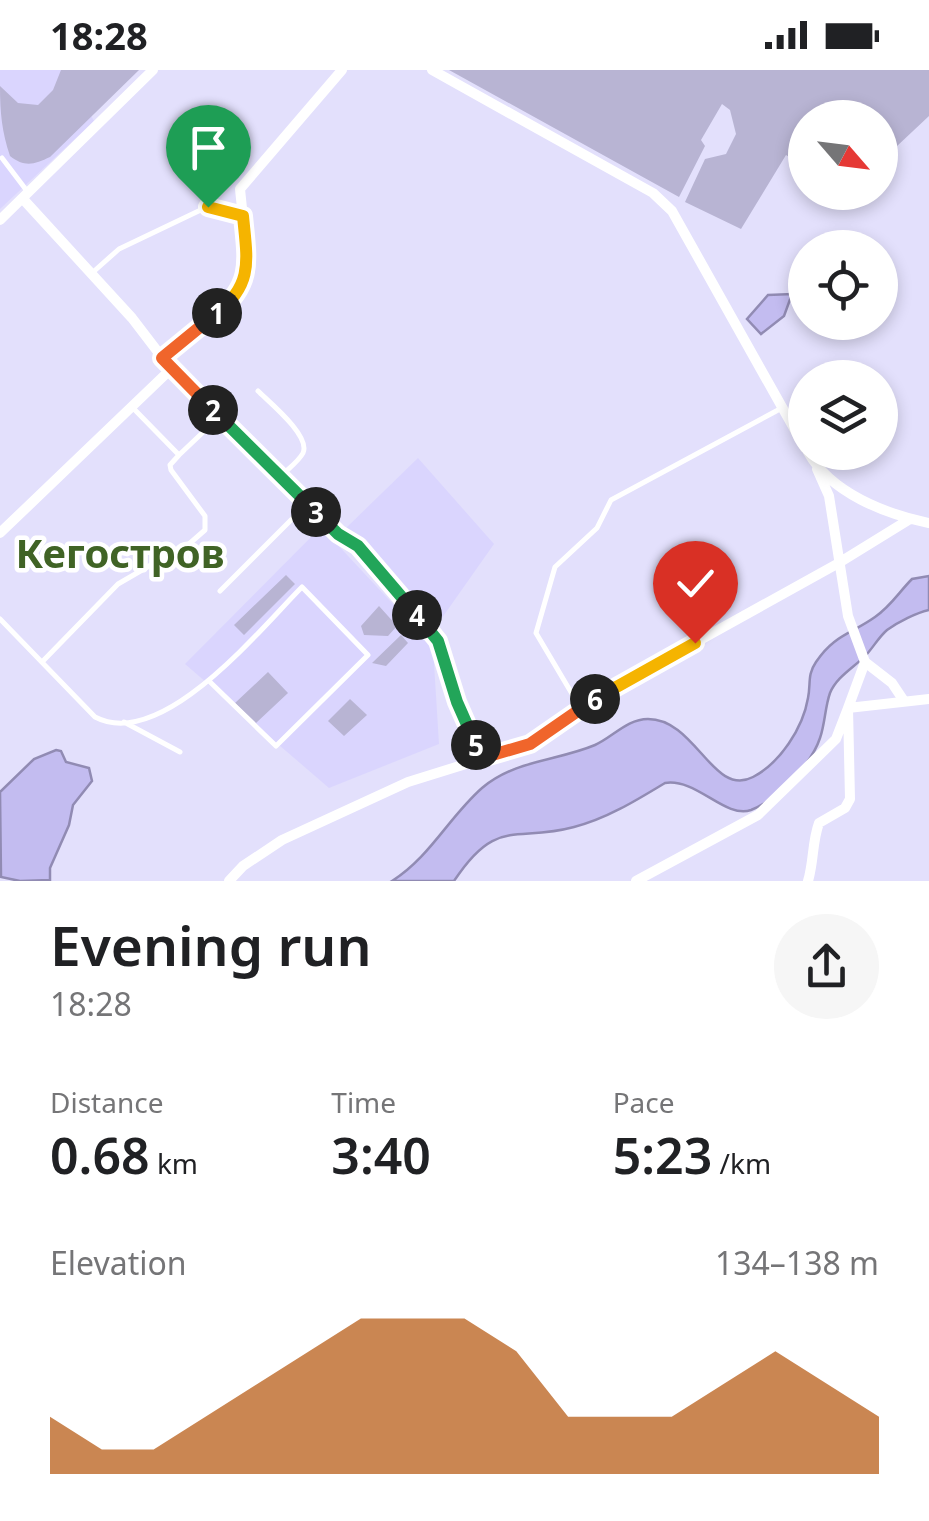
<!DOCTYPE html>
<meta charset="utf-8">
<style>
:root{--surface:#fff;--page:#f6f6f6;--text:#202124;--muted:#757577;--accent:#b45309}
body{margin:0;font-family:"Noto Sans",sans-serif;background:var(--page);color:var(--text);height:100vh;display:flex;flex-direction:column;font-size:38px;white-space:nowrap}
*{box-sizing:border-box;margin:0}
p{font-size:32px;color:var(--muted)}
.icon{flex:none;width:55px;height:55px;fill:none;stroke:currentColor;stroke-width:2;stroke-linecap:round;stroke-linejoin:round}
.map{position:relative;height:811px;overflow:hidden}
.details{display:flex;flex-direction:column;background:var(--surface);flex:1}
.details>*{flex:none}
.needle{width:65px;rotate:118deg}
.fabs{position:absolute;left:788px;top:30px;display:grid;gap:20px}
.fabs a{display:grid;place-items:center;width:110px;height:110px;border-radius:50%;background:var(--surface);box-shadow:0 5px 15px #0003;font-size:50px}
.pin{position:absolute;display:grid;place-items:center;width:85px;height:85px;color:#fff;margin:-102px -42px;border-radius:50% 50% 50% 0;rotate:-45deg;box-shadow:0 0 10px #0007}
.pin .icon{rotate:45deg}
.km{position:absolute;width:50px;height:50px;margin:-25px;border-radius:50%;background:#222;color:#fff;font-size:28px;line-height:50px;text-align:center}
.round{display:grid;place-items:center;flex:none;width:105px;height:105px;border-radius:52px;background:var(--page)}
.head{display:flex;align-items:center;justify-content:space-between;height:170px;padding:0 50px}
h1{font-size:55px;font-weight:600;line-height:75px}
.stats{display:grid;grid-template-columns:repeat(3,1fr);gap:15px;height:170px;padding:10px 50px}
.stats div{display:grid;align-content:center}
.stats b{font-size:50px;font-weight:600}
.stats small{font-size:28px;font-weight:400}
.stats p{font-size:28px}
.chart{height:280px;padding:20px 50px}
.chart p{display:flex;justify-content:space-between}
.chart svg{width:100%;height:180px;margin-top:10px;fill:var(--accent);opacity:.7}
.status{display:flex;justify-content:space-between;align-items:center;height:70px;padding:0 50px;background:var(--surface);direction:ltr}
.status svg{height:28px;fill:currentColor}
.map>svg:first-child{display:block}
.built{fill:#dad5fe}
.green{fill:#b8b4d3}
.water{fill:#c3bcf0;stroke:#918bb3;stroke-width:2.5}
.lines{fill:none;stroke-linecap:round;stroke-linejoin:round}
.lane{stroke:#fff;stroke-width:5}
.street{stroke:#fff;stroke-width:10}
.split-1-casing{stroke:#fff;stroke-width:20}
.split-2-casing{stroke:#fff;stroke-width:20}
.split-3-casing{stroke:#fff;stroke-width:20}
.split-4-casing{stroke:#fff;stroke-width:20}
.split-5-casing{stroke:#fff;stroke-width:20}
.split-6-casing{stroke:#fff;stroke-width:20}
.split-7-casing{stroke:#fff;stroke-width:20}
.split-1{stroke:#f5b400;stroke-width:12}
.split-2{stroke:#f0652b;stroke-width:12}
.split-3{stroke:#22a559;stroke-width:12}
.split-4{stroke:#22a559;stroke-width:12}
.split-5{stroke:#22a559;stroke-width:12}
.split-6{stroke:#f0652b;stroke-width:12}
.split-7{stroke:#f5b400;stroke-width:12}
.labels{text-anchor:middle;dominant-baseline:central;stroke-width:9;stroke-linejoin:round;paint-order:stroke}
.district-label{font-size:40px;font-weight:bold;fill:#406325;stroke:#fff}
</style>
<div class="status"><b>18:28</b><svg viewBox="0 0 49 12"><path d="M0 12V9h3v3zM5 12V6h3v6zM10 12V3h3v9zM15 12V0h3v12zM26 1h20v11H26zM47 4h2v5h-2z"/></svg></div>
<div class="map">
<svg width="929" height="811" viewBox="0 0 929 811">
<rect width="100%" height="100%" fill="#e3e0fc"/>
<path class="built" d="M0,0H66L94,51L0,139Z
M418,388L494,474L437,555L346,458Z
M321,457L433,577L439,674L329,718L185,594Z"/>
<path class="green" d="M61,0H139L50,87C35,94 25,98 10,86C2,62 0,43 0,16L18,33L38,35L53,20Z
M449,0H929V46L880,92V48H805V97L786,85L741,159L685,132L705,89L726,84L736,64L730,40L722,34L701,70L705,76L679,127Z
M286,505L295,514L244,565L234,555Z
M379,536L397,556L388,566L364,565L361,556Z
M401,565L408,573L386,596L372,593Z
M268,602L288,623L256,653L235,633Z
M350,629L367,645L344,666L328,651Z"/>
<path class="water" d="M792,224L784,246L761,264L747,249L768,225Z
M929,506V540C916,543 898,552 887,560C879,567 874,576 867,584C855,597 837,606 830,623C825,637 825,654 820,668C811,695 777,730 751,740C725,749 697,708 665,713C637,730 606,749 574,757C515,773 497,746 454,811H392C430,787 449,747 482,718C515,690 557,691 595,675C613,667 627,649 648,649C696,649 713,728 753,707C780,693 803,658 808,628C811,614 807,605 816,592C834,565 851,564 875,547C891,536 899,522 912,509Z
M56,680L61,681L66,692L89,698L92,711L73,735L69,755L50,798V810L20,811L1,807L0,722L34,689Z"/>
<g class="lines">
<path class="lane" d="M2,88L27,121
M92,203L119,179L207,137L240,145
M258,321C269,332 311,366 303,383C299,391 288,399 281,406
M179,385L217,349
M220,521L305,436
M0,549L95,647C162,682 260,559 302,517L368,585L276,676L209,611
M42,592L118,514L156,492L173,488L205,460V446L171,400L170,395L179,385L133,338
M581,639L536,563L555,497L597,458L611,430L780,339
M124,652L180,682"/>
<path class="street" d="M432,0L653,123L672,141L805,378
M23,129L132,248L171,299L338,464L358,476L438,571L457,633L482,689
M0,150L153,0
M162,288L228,235L244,215L247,187L240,119L342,0
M808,382C831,423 885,444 929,453
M817,399L829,426L848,546L865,592L892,613L904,631
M0,463L171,299
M229,811L243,796L282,770L408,712L530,674L601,625L837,494L910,449
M636,811L758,745L836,669L848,638L929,629
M808,811C814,791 812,772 819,753L845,738L850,729L848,638L865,592"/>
</g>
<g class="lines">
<defs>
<path id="split-1" d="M208,137L243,146C247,189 254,214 217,243"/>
<path id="split-2" d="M213,340L162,288L217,243"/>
<path id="split-3" d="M213,340L316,442"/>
<path id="split-4" d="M316,442L338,464L358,476L417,545"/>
<path id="split-5" d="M417,545L438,571L457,632L476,675"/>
<path id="split-6" d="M476,675L482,688L530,674L595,629"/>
<path id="split-7" d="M595,629L695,573"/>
</defs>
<use href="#split-1" class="split-1-casing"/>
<use href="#split-2" class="split-2-casing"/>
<use href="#split-3" class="split-3-casing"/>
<use href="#split-4" class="split-4-casing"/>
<use href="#split-5" class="split-5-casing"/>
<use href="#split-6" class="split-6-casing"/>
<use href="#split-7" class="split-7-casing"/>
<use href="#split-1" class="split-1"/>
<use href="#split-2" class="split-2"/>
<use href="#split-3" class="split-3"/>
<use href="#split-4" class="split-4"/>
<use href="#split-5" class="split-5"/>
<use href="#split-6" class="split-6"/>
<use href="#split-7" class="split-7"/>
</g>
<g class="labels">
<g class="district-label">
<text x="120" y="482">Кегостров</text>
</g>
</g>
</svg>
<div class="fabs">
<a><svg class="needle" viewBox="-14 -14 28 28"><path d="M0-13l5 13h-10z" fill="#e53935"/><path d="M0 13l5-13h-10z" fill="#757577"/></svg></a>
<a><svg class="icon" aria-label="locate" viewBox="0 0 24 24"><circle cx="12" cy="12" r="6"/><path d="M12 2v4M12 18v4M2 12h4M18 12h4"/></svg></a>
<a><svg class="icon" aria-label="layers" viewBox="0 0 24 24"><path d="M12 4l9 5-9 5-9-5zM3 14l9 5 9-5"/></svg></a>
</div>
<div class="pin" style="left:208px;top:137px;background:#1e9e55"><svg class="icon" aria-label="arrive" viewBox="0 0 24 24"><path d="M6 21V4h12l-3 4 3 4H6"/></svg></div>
<div class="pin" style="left:695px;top:573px;background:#d93025"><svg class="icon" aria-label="check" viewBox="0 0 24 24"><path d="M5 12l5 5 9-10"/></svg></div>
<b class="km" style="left:217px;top:243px">1</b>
<b class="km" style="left:213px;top:340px">2</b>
<b class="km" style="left:316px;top:442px">3</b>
<b class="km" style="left:417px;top:545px">4</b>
<b class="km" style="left:476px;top:675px">5</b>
<b class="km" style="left:595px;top:629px">6</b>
</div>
<section class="details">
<div class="head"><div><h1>Evening run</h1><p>18:28</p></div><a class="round"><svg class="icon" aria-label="share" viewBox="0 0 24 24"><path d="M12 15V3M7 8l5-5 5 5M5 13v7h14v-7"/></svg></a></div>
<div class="stats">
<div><p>Distance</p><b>0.68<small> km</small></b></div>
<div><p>Time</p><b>3:40</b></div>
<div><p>Pace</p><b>5:23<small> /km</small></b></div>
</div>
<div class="chart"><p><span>Elevation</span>134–138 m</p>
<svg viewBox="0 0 160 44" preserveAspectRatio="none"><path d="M0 44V30L10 38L20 38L30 30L40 22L50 14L60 6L70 6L80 6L90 14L100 30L110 30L120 30L130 22L140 14L150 22L160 30V44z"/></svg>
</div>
</section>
